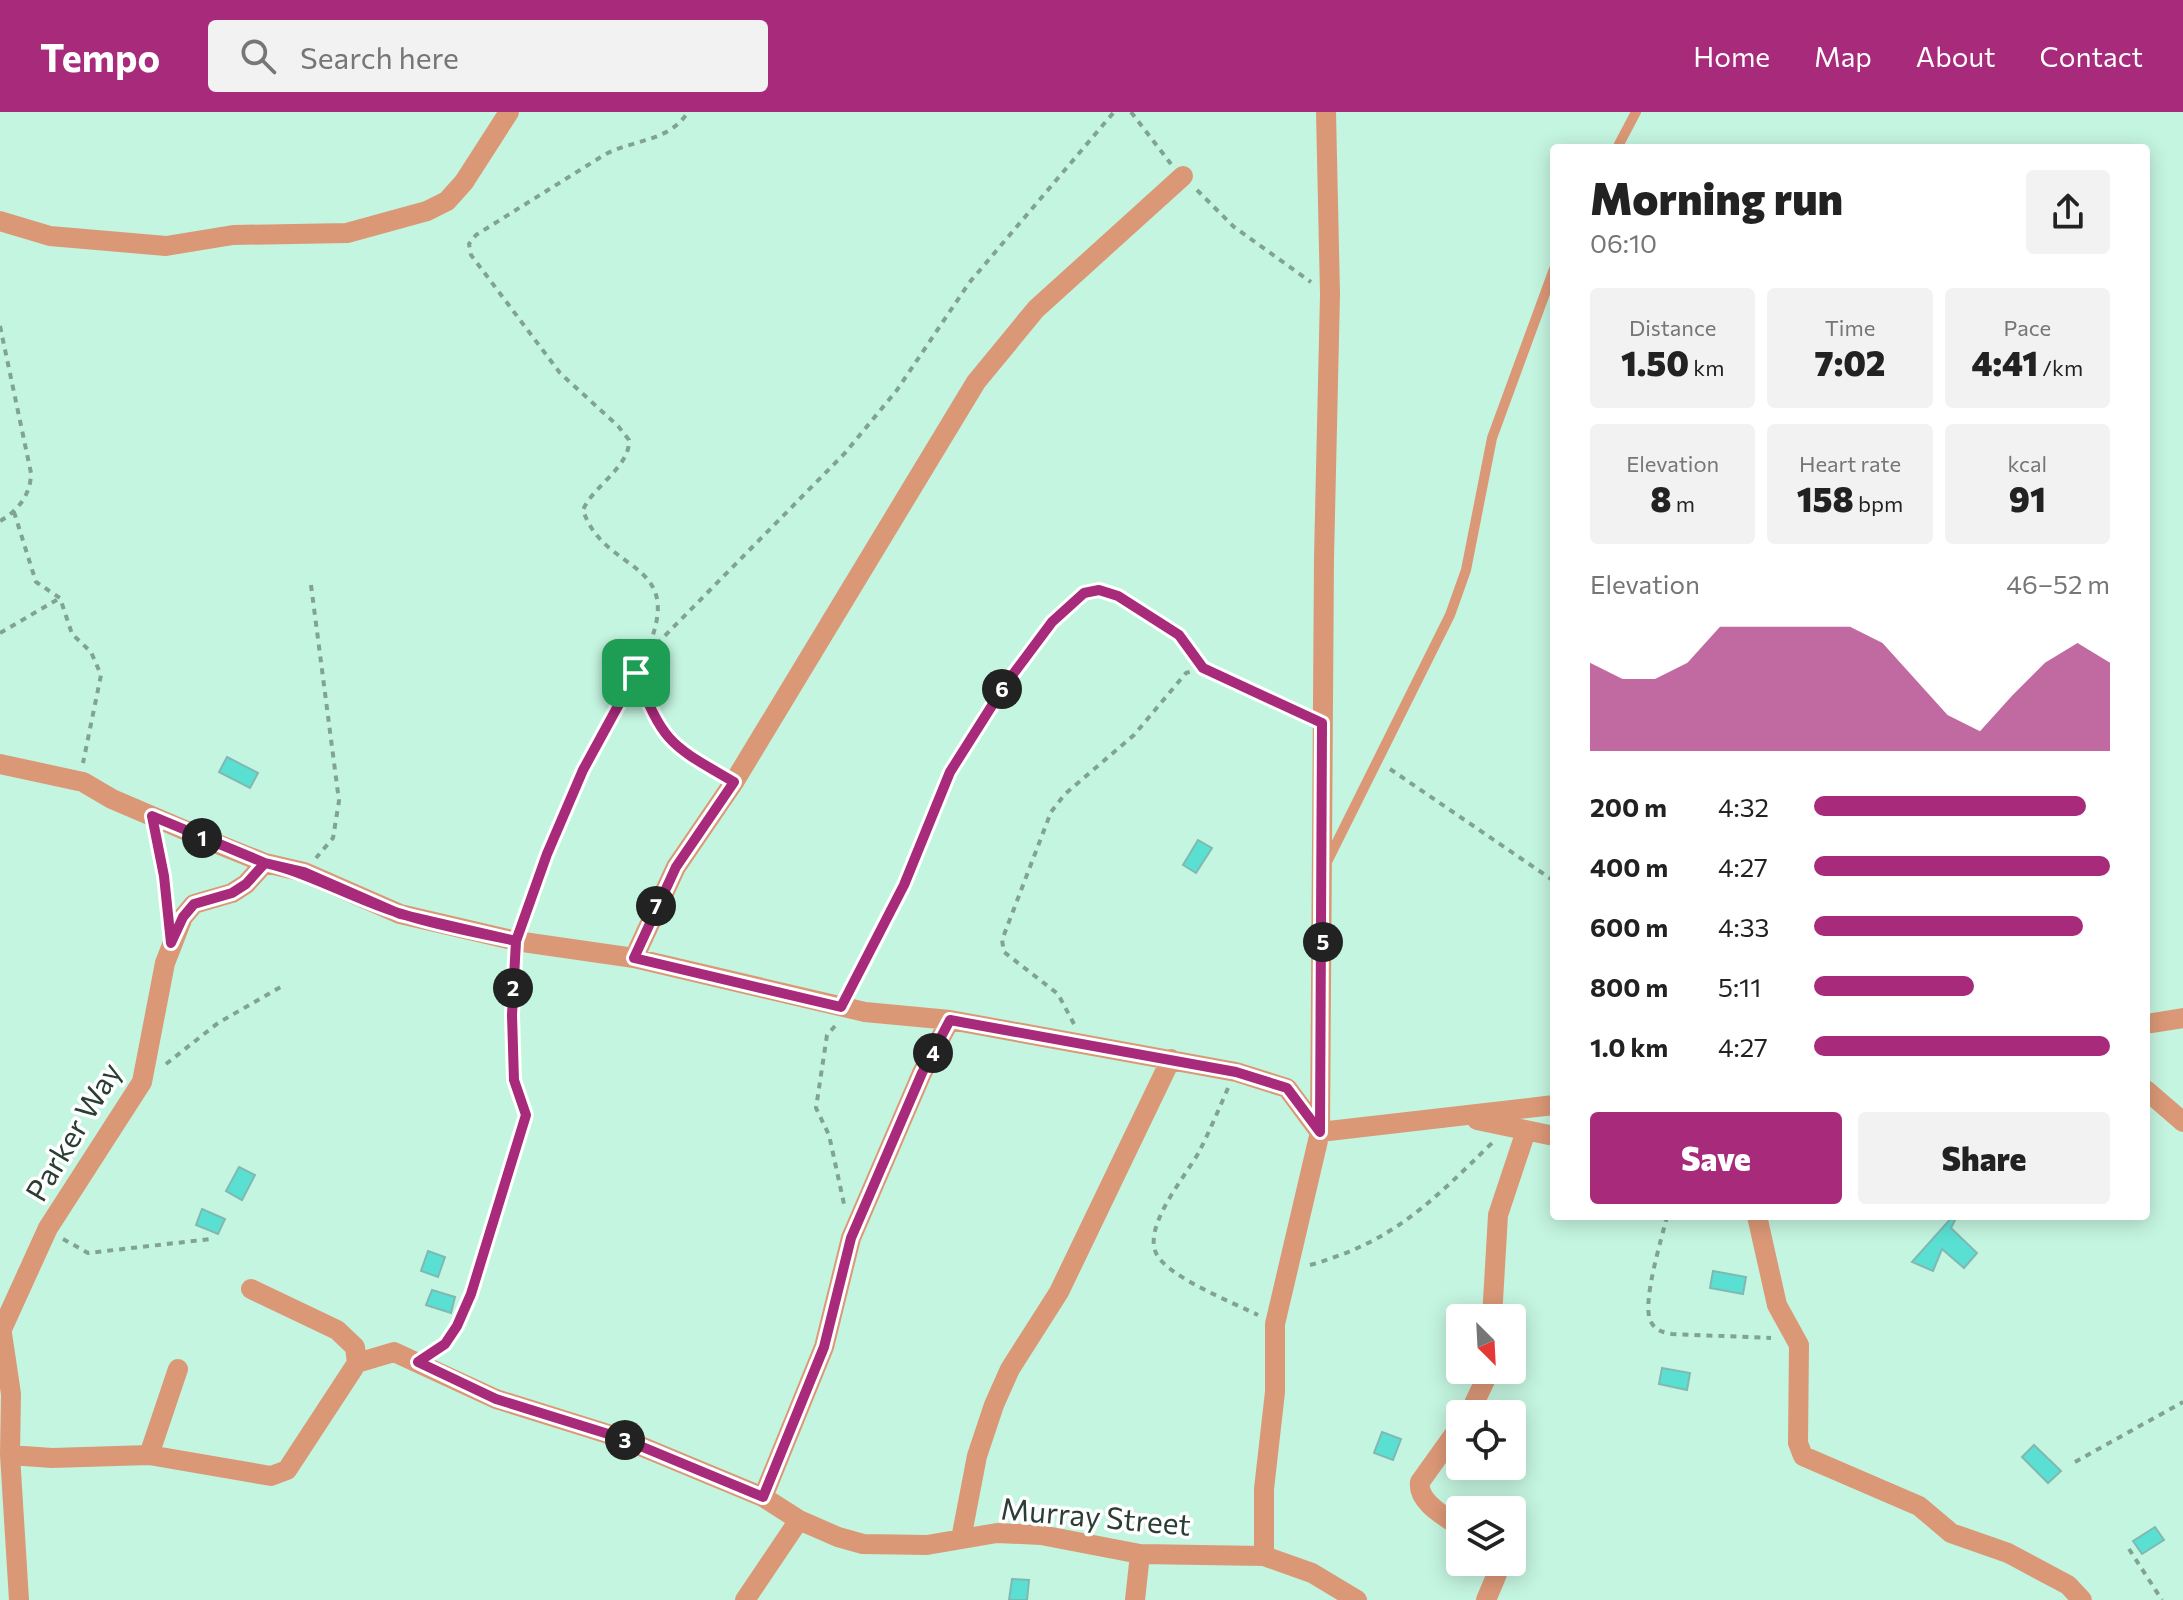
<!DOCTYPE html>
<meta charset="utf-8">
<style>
:root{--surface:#fff;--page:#f2f2f2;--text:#222;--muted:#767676;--accent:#a82a7a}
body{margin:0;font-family:Commissioner,sans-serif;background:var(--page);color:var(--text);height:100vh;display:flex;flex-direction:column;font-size:30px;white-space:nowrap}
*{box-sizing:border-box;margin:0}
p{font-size:26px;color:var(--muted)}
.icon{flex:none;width:44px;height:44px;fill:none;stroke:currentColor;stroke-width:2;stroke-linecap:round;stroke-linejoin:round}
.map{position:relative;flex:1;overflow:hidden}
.drawer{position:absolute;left:1550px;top:32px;width:600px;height:1076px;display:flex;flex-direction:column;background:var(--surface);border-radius:8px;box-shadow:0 4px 20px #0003}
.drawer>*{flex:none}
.needle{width:52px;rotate:156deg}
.tools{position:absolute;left:1446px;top:1192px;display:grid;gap:16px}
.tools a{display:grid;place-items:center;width:80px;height:80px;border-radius:8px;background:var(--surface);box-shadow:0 4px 20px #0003;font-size:40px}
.pin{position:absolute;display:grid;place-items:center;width:68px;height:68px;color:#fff;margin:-34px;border-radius:16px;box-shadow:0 4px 12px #0006}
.km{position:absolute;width:40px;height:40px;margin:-20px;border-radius:50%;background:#222;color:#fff;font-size:22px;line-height:40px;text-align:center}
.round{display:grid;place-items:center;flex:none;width:84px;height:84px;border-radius:8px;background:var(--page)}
.summary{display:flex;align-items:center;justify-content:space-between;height:136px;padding:0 40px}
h1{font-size:44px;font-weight:800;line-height:60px}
.figures{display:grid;grid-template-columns:repeat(3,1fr);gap:12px;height:136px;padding:8px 40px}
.figures div{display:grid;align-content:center;border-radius:8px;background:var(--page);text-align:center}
.figures b{font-size:34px;font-weight:800}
.figures small{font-size:22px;font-weight:400}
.figures p{font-size:22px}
.chart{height:224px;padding:16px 40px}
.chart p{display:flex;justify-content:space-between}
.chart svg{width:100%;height:144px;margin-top:8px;fill:var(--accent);opacity:.7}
.button{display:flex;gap:16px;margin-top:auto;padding:16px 40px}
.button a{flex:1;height:92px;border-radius:8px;background:var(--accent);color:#fff;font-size:32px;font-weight:800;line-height:92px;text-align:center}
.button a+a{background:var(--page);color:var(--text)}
ul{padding:0 40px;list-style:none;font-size:26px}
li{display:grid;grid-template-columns:128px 96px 1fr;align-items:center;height:60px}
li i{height:20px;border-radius:10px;background:var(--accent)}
header{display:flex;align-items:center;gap:48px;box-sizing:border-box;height:112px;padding:0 40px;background:var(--accent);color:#fff}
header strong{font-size:38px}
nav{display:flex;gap:44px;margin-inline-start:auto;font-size:28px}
.search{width:560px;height:72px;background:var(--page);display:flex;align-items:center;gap:20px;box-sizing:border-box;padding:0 28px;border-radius:8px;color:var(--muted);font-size:30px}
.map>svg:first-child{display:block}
.building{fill:#59e0d3;stroke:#81b8b2;stroke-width:2}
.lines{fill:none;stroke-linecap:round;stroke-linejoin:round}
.path{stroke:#80a394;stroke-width:4;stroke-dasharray:6 6;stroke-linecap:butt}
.lane{stroke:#db9877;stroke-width:10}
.street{stroke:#db9877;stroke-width:20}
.route-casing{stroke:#fff;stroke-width:16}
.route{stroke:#a82a7a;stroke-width:10}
.labels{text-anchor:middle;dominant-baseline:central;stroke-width:7;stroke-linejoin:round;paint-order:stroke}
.street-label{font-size:30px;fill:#2b3e36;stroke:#fff}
</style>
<header>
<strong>Tempo</strong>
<div class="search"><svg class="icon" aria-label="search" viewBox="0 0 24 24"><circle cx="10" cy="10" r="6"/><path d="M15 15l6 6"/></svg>Search here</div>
<nav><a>Home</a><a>Map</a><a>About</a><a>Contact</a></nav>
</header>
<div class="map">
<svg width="2183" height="1488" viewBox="0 0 2183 1488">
<rect width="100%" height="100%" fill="#c4f5e0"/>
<path class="building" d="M227,645L258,661L250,676L219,660Z
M1198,728L1212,736L1196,761L1183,753Z
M239,1055L255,1063L242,1088L226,1079Z
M202,1097L225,1107L218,1122L196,1113Z
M1953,1104L1956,1106L1951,1116L1977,1141L1964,1156L1942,1137L1933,1159L1912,1150Z
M428,1139L445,1145L438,1165L421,1159Z
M1713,1159L1746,1165L1743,1182L1710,1176Z
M432,1178L455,1185L451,1201L426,1193Z
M1662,1256L1690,1261L1687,1278L1659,1272Z
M1382,1320L1401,1327L1393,1348L1374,1341Z
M2034,1333L2061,1359L2048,1371L2022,1345Z
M2155,1415L2164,1428L2142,1442L2133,1429Z
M1012,1467L1029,1468L1027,1488H1009Z"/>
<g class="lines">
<path class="path" d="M1131,0L1171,52
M1197,78L1234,115L1311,170
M0,214L31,361C31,382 18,399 0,409
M14,400L36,470L60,486L72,522L91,540L101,563L83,651
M311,473L339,689L333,726L316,746
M0,521L60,486
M644,545C691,445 605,465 583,398C593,374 630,355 629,328L618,314L560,261L471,143L469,132L476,123L604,43C634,27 669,30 688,0
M636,561C660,622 661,627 718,660
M1390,657L1554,769
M154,726L167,792
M522,812L583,658L642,547L845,341L897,278L969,171L1114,0
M849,878L904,773L950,660L1005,573L1072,488L1099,478L1118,484L1179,523L1203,556
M1074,912L1058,882L1004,840L1002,828L1051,700L1065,682L1134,623L1186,561L1203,556L1304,602
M835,914L827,923L816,996L829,1023L844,1092
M166,952L218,911L284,873
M1228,976C1219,997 1210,1018 1200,1038C1187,1063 1141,1115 1157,1143C1170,1166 1234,1191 1258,1203
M1667,1104C1662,1126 1641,1192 1651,1210C1656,1219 1663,1220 1672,1222L1771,1226
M63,1127L88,1141L211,1127
M1310,1153C1395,1129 1431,1090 1492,1031
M437,1238L457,1214L471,1182L526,1003L514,968L512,903L515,848
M2075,1350L2183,1290
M2129,1437L2162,1488"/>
<path class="lane" d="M1617,36L1636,0
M1327,750L1450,503L1466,458L1492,326L1554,157"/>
<path class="street" d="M0,109L50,124L166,134L233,123L347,121L427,99L447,89L464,70L509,0
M0,652L83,670L112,687L215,731L265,751L304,760L400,802L516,829L634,846L865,900L950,908L1236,960L1287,976L1319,1019
M634,846L676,755L734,670L976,270L1036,197L1183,64
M2146,912L2183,906
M2146,978L2183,1010
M1477,1008L1554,1024
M1320,1020L1554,993
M1757,1104L1777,1193L1799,1233L1798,1331L1803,1344L1919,1394L1951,1421L2008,1441L2068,1473L2082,1488
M251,1177L337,1218L355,1235L357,1251
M1492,1206L1498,1103L1526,1019
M0,1208L11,1282L10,1343L19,1488
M2,1217L48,1116L142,970L165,851L183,805L194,792L232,781L246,772L265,751
M1469,1302L1490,1258
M1460,1314L1420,1370C1417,1390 1446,1405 1460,1415
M10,1343L52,1346L149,1343L271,1364L287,1358L357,1251L394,1240L496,1287L621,1326L763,1385L799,1408L838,1425L863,1432L927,1433L997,1421L1041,1423L1140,1442L1264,1444L1312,1461L1357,1488
M149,1343L178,1257
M763,1385L824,1235L851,1126L922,961L950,908
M961,1427L977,1344L994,1293L1010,1257L1059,1180L1171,947
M1264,1444V1377L1275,1280V1212L1320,1020L1324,446L1330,182L1326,0
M745,1488L799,1408
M1135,1488L1140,1442
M1486,1488L1497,1462L1495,1450"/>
</g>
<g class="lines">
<defs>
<path id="route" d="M636,561L583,658L547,742L516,829L400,802L304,760L265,751L152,704L164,764L171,831L183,805L194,792L232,781L246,772L265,751C313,762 355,788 402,802C439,814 478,821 516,829L512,903L514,968L526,1003L471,1182L457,1214L445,1232L418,1250L496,1287L621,1326L763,1385L824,1235L851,1126L922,961L950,908L1236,960L1287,976L1320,1020L1322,611L1203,556L1179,523L1118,484L1099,478L1084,481L1052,510L1005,573L950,660L904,773L841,895L634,846L676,755L734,670C669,632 664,632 636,561"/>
</defs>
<use href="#route" class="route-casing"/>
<use href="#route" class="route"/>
</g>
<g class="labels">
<g class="street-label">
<text transform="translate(72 1019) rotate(-59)">Parker Way</text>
<text transform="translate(1096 1403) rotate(5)">Murray Street</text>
</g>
</g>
</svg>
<div class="tools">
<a><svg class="needle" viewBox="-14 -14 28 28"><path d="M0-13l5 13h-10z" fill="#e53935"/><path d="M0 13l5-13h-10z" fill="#767676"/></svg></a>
<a><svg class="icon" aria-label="locate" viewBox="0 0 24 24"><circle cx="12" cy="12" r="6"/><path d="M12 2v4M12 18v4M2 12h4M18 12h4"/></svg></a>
<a><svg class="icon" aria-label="layers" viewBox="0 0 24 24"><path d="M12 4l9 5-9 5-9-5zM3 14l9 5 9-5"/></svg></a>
</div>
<div class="pin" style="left:636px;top:561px;background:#1e9e55"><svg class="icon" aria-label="arrive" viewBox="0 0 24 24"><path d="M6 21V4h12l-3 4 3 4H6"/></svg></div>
<b class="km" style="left:202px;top:726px">1</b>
<b class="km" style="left:513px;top:876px">2</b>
<b class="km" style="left:625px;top:1328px">3</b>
<b class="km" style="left:933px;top:941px">4</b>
<b class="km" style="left:1323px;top:830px">5</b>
<b class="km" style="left:1002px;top:577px">6</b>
<b class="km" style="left:656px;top:794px">7</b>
<section class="drawer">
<div class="summary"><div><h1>Morning run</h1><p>06:10</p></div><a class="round"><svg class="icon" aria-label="share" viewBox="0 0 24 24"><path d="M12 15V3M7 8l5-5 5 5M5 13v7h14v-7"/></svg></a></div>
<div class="figures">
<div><p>Distance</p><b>1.50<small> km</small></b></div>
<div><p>Time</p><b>7:02</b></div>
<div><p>Pace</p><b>4:41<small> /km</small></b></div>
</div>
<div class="figures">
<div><p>Elevation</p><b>8<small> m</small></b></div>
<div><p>Heart rate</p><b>158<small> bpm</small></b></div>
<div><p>kcal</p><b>91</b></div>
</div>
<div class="chart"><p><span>Elevation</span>46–52 m</p>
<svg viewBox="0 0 160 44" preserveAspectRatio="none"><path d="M0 44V17L10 22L20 22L30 17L40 6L50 6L60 6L70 6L80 6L90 11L100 22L110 33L120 38L130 27L140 17L150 11L160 17V44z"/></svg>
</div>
<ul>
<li><b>200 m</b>4:32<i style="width:92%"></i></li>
<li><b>400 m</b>4:27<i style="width:100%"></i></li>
<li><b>600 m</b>4:33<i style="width:91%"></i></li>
<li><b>800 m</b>5:11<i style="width:54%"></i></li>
<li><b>1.0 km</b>4:27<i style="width:100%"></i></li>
</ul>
<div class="button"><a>Save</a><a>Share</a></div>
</section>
</div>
